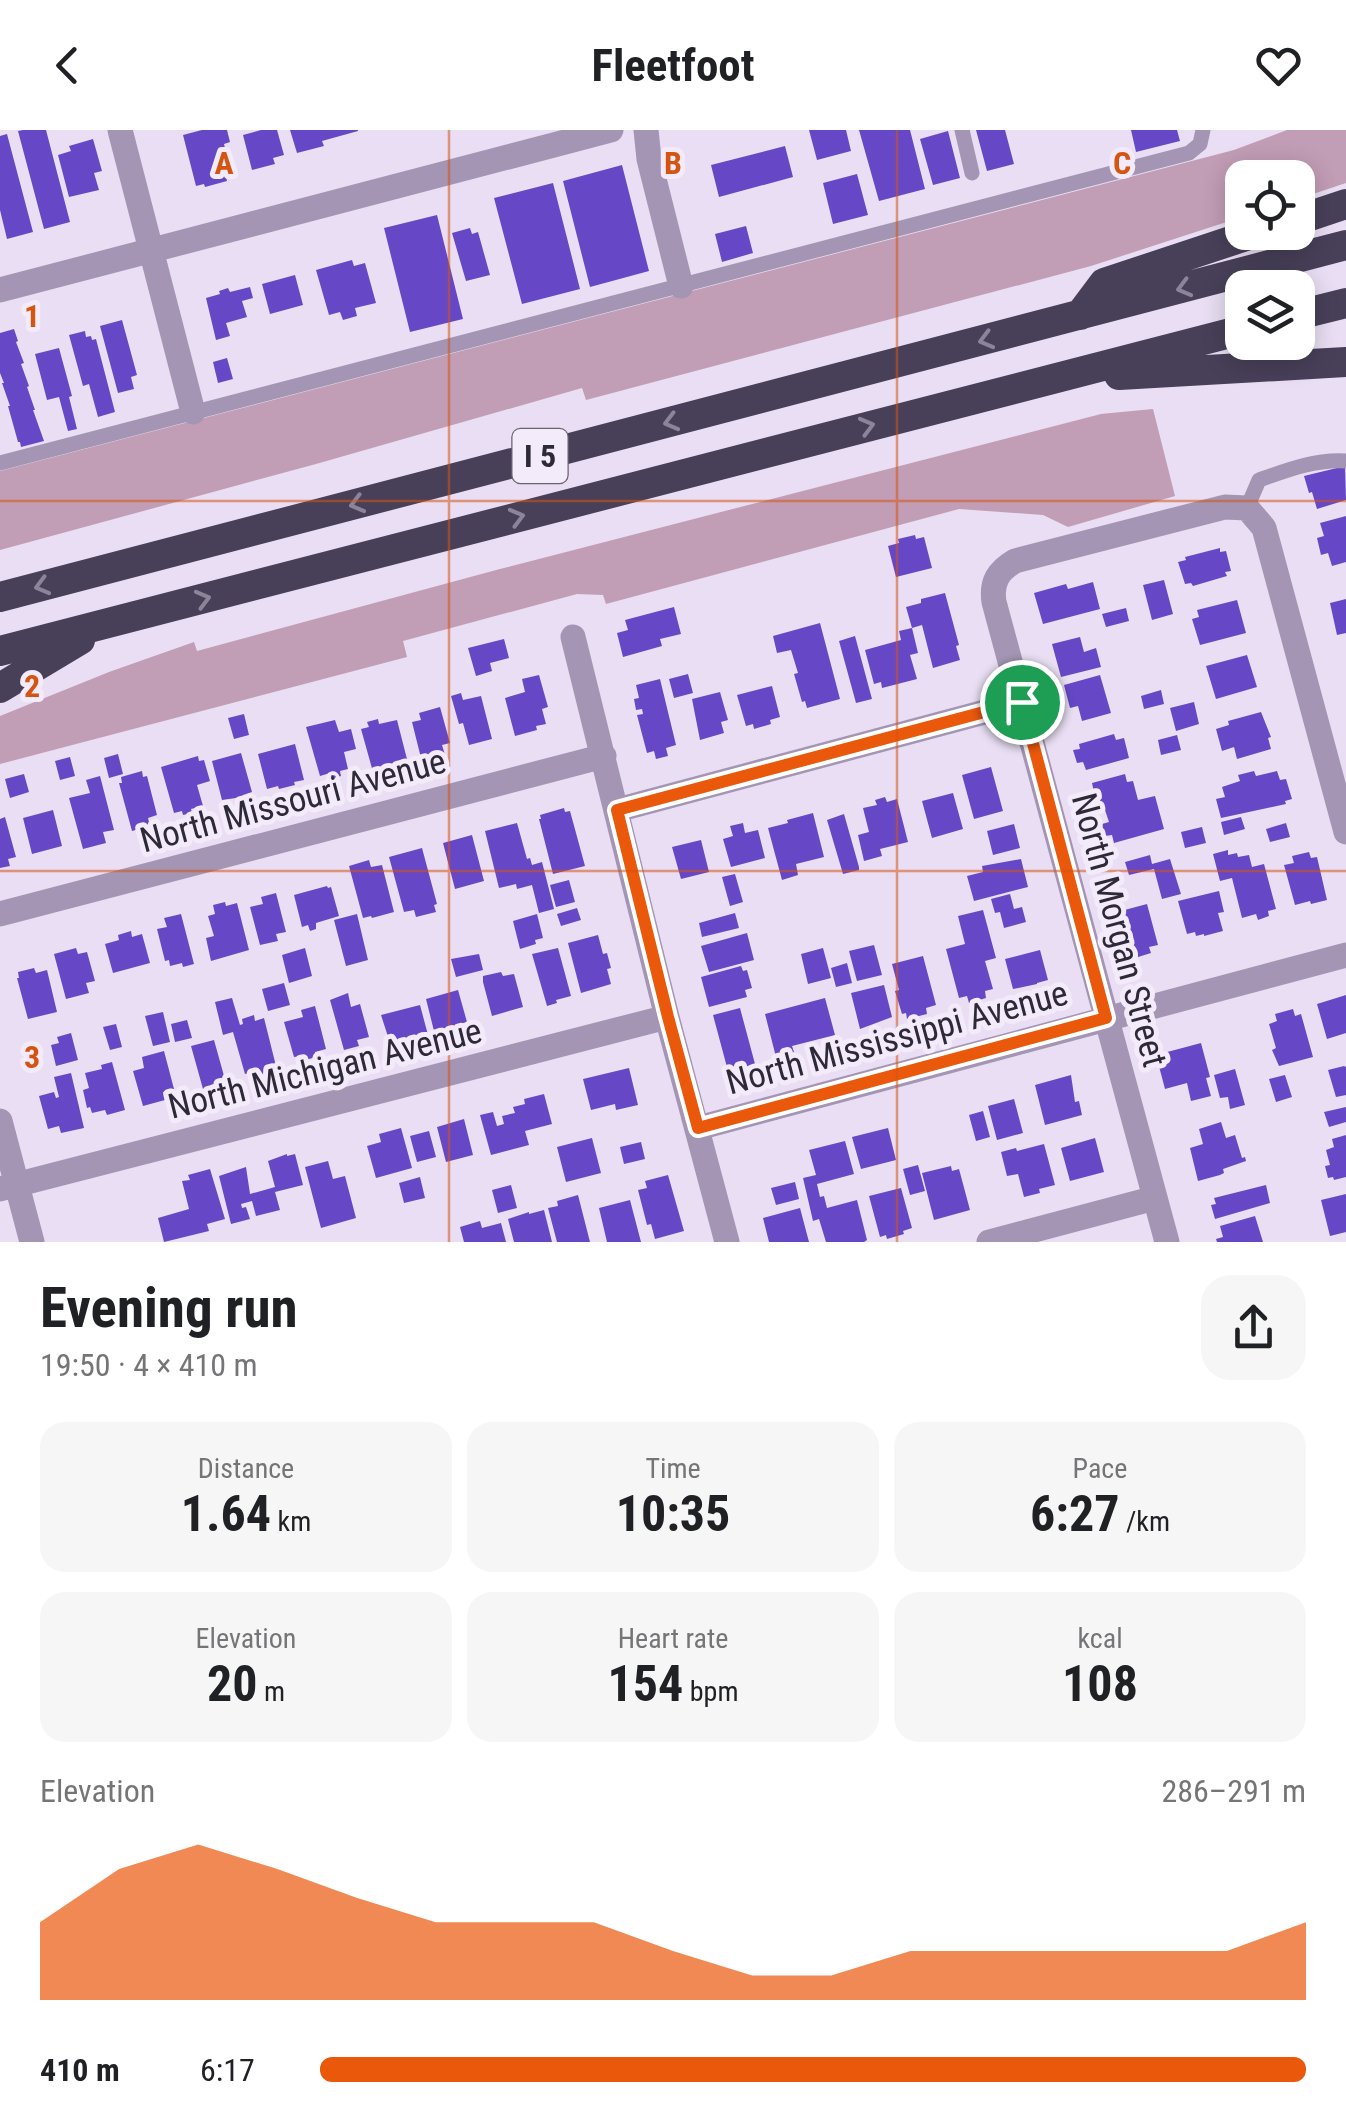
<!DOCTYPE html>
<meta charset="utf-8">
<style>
:root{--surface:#fff;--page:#f6f6f6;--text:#202124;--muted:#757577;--accent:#ea580c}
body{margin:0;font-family:"Roboto Condensed",sans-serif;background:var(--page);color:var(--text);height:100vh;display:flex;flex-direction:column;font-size:38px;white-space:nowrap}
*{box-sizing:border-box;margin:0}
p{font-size:32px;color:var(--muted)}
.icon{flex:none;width:55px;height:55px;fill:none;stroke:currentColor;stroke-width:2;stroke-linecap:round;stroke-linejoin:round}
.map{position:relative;height:1112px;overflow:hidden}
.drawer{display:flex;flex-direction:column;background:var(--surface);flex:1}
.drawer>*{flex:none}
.fabs{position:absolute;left:1225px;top:30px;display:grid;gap:20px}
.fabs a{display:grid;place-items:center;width:90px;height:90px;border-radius:20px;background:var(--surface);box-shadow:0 5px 25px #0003;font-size:50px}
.pin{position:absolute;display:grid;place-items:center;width:85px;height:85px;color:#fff;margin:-42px;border:5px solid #fff;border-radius:50%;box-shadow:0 2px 10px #0007}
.round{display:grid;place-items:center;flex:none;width:105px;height:105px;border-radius:30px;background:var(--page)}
.headline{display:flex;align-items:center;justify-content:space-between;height:170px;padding:0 40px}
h1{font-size:55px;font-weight:700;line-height:75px}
.figures{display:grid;grid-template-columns:repeat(3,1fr);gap:15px;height:170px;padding:10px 40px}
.figures div{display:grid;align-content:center;border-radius:25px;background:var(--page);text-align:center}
.figures b{font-size:50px;font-weight:700}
.figures small{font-size:28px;font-weight:400}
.figures p{font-size:28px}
.chart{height:280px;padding:20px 40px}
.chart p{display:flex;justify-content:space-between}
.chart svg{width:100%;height:180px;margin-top:10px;fill:var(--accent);opacity:.7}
ul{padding:0 40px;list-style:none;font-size:32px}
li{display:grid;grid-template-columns:160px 120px 1fr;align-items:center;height:75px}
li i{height:25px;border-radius:12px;background:var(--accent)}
header{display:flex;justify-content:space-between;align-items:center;height:130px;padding:0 40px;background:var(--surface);font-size:45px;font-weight:700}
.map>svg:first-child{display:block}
.green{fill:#c29db6}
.building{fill:#6648c6}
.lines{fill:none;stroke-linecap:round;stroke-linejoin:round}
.service{stroke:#a395b3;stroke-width:15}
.minor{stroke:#a395b3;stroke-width:25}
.motorway{stroke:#484059;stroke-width:30}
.oneway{stroke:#8c8499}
.route-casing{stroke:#fff;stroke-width:20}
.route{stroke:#ea580c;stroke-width:12}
.grid{fill:none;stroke:#d55410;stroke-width:2.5;stroke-opacity:0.55}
.labels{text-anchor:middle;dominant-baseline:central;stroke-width:10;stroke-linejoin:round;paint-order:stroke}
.shield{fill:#f3eafa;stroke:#696372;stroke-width:2.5}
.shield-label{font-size:32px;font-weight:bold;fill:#2e2938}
.street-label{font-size:35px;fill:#2e2938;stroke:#f3eafa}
.grid-label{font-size:32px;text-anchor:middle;font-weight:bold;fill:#d55410;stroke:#f3eafa;stroke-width:10;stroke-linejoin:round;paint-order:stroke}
</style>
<header><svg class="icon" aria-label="back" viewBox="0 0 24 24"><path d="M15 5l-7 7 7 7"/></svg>Fleetfoot<svg class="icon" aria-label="heart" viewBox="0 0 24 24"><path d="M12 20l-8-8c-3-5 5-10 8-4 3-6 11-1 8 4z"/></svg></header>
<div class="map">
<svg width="1346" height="1112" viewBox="0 0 1346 1112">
<rect width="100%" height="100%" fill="#e9def3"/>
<path class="green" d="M1287,0H1346V53L1298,69V48H1242V87L1091,136L586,270L582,258L316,334L0,420V341L1234,20Z
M1153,279L1175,366L1068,397L1043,385L959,379L606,474L603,465L577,464L403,511L407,527L0,634V586L109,542L194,512L197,521L500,439L1101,284Z"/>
<path class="building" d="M23,0H46L70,92L44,99L18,1Z
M202,0H227L230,12L224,14L227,27L218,29L219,33L222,32L227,51L205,57L204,54L196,56L183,5Z
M261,0H277L284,25L273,28L275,34L252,40L243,5Z
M290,0H358V1L322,11L324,16L297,23Z
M809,0H846L851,21L817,30Z
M859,0H910L925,59L879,71Z
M976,0H1005L1014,34L987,41Z
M1131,0H1177L1180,11L1136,22Z
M948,1L960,48L933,55L920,9Z
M7,4L33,102L7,109L0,80V6Z
M93,9L102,41L94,43L99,60L69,67L58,25L71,21L69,16Z
M785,16L793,47L719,67L711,35Z
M622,35L649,141L590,157L563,51Z
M857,44L868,85L833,94L823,53Z
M553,53L580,159L522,174L494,68Z
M437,85L463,189L410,202L384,98Z
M746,96L753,123L722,132L715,104Z
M470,98L472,104L478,102L490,145L466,151L452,103Z
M352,130L354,136L365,133L376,173L355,178L357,186L343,190L340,182L329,185L316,140Z
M295,145L303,175L270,184L262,154Z
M250,157L253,168L242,171L247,187L226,193L230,206L216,210L206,168L220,164L219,161L228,158L230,162Z
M122,190L137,245L131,247L134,259L118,263L100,196Z
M14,199L18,211L16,212L24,233L21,234L29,256L27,257L35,280H33L44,311L21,317L20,312H18L8,276H10L2,253H4L0,243V203Z
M85,201L86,207L91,206L92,210L96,209L115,282L98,287L89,254L83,256L69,205Z
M59,218L72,266L69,267L77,299L68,301L59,267L47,270L35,224Z
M227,228L233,249L218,253L213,232Z
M1345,336L1346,370L1317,379L1312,362L1309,363L1304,346Z
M1346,386V432L1332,436L1328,423L1321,425L1317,408L1324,406L1320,393Z
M915,405L916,409L924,407L932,438L896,447L888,416L899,413L898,409Z
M1220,418V422L1226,421L1231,441L1225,442L1227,446L1193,456L1191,453L1185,454L1178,432L1186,430L1185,427Z
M1164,450L1173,484L1152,490L1143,455Z
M1093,452L1100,479L1043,494L1034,463L1066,454L1068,459Z
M945,463L959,515L956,516L960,530L933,538L922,495L912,498L906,477L921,473V469Z
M1346,469V503L1337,505L1330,473Z
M1237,470L1246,503L1200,515L1192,489L1199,487L1197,480Z
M674,477L681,504L660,509L662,516L623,527L617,503L628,500L625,490Z
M1126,478L1129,491L1106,497L1102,484Z
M820,493L840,569L807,578L805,571L802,572L794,544L798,543L791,520L777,523L773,506Z
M912,498L918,523L910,525L917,549L882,558L881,552L874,554L865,520L901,510L899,501Z
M855,506L872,569L856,573L839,511Z
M1080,507L1084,522L1096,518L1101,537L1061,547L1052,514Z
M504,509L509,528L490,533L492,541L476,546L468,518Z
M1247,525L1257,557L1216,569L1206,536Z
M688,544L693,563L674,568L669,549Z
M539,545L548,577L542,579L546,594L536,596L537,600L515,606L505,568L525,562L522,549Z
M1100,545L1111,583L1082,591L1078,576L1070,578L1064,555Z
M660,549L676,615L666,618L668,626L656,629L654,621L647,623L637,585L643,584L642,579L636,580L634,569L639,568L636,555Z
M772,556L780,587L770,590L771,594L754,599L753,594L746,596L737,565Z
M1161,560L1164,574L1144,579L1141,566Z
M720,562L728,590L721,592L724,603L700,610L692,569Z
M461,563L463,570L481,566L492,609L469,615L463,593L459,594L451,566Z
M1194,572L1199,594L1176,601L1170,578Z
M440,577L450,613L442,615L445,625L422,632L412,592L421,590L419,583Z
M1261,582L1271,607L1268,608L1271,619L1237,629L1234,617L1222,621L1216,599L1229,595L1228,591Z
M244,584L249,605L234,609L228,588Z
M378,589L379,594L397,590L408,633L373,642L361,599L369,597L367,592Z
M335,590L339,602L351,599L356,619L344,622L348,639L340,641L341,646L332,649L330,643L320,646L306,597Z
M1114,604L1116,610L1124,608L1129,628L1086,640L1083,632L1077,633L1073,620L1080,619L1079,614Z
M1177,605L1181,620L1161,625L1158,610Z
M295,614L304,650L294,652L295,655L279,659L278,656L267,659L258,624Z
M241,623L252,662L243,665V667L222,670L212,631Z
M118,624L123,644L109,648L104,628Z
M198,626L199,631L204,630L210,651L197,655L203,676L191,679L192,683L183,685L182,681L174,683L161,637Z
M70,627L75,646L60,650L55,631Z
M991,637L1003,681L974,689L962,645Z
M142,641L143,647L147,646L157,685L148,688L150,696L132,701L119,653H122L121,647Z
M1254,641L1256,646L1277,641L1280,650L1286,649L1292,669L1285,671L1286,674L1221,688L1216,669L1225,667L1222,657L1240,651L1238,645Z
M24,644L29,662L10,668L5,649Z
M1125,644L1127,652L1133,651L1138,670L1155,666L1164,699L1114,713L1112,705L1105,706L1102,694L1109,692L1105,680L1091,684L1087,669L1095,667L1092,653Z
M100,646L114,700L103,702L106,713L83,719L69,668L90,663L86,650Z
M953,663L963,699L932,708L922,671Z
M885,667L887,672L897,669L908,712L880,719L882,726L864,731L858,705L869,702L863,678L877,675L875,670Z
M564,678L565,682L570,681L585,736L553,744L539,689H541L540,685Z
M53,680L62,716L32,724L23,688Z
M813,683L824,727L796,734L798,745L782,750L768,698L788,693L787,690Z
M844,684L859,737V740L843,744L827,690Z
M5,687L16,727L8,729L10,736L0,738V689Z
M1241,687L1245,699L1224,705L1221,692Z
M517,693L527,729L530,728L532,735L542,732L554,779L539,783L532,755L517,759L516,754L499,758L485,701Z
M743,693L745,703L758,700L765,728L731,737L723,709L733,706L730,696Z
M1286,693L1290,707L1270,712L1266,699Z
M1014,694L1020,718L993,725L987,701Z
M1202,697L1206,713L1185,718L1181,702Z
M472,705L484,751L455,759L443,713Z
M701,710L709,742L681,749L672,717Z
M422,718L437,774L434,775L436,782L416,787L414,780L404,782L389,727Z
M1228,720V725L1237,723L1238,727L1249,725L1252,737L1264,734L1276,779L1268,781L1269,786L1258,790L1256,784L1242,788L1232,748L1220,751L1213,724Z
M1309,722L1311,728L1317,727L1327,770L1311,774L1310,771L1295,775L1284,735L1294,733L1292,726Z
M1150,725L1152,734L1170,729L1181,764L1162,769L1154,739L1129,745L1125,732Z
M1021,729L1028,757L974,771L967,746L983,742L982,736Z
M369,730L371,737L382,735L394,782L372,788L371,786L363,788L349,736Z
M735,744L743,772L730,776L722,747Z
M569,750L575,772L556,777L550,755Z
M327,756L328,758L331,757L339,786L316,793V799L310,801L308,795L302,797L294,765Z
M1219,761L1224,782L1218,783L1223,801L1204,806V804L1196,806L1195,802L1187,804L1178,771Z
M276,763L286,802L276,804L278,811L260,815L250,777L263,774L261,767Z
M1010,764L1014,779L1022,777L1026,792L1004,798L1000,782L995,783L991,769Z
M225,772L226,776L237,773L249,820L211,831L206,808L214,806L208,786L215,784L213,775Z
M1147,774L1158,815L1149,817L1151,823L1138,827L1137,821L1128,823L1117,782Z
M577,778L581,790L561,796L557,784Z
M983,780L996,828L985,831L993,859L985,861L986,868L969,873L967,866L959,868L946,819L965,814L958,786Z
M735,783L739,798L702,807L699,793Z
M181,784L194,834L183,837L182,833L170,836L169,830L165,831L157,799L167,797L164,788Z
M357,784L368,830L346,836L334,790Z
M537,784L543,808L535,810L536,814L520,819L513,791Z
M131,801L132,807L142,804L150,833L113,843L105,814L119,810L118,805Z
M747,803L754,830L709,842L701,816Z
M598,805L603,824L607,823L611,838L607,839L611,854L581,863L568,813Z
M874,815L882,845L857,851L849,821Z
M76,818L78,824L87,822L95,851L86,853L89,863L66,869L54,824Z
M305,818L312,846L289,853L282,825Z
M558,818L571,866L556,870L557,873L547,876L532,824Z
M823,818L831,848L808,854L801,824Z
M1040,820L1048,850L1037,853V854L1013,859L1005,829Z
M479,824L483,840L456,847L451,829Z
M923,826L936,875L926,878L927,884L907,889L906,883L902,884L895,861L899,860L892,834Z
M847,833L852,853L836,857L831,838Z
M741,836L743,841L747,840L752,858L745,860L747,867L709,877L701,847Z
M34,838L36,843L47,840L57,882L28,889L17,848H19L18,842Z
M501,842L503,846L514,844L523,877L492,886L483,852V846Z
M284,853L290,875L268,881L262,859Z
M884,855L892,887L860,899L851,863Z
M458,860L467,892L455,895L457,901L444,905L442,899L434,901L426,869Z
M348,863L351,877L360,874L369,907L357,910L359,916L344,920L330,870Z
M1346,865V903L1327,909L1317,874Z
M232,868L240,895L243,894L242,889L254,885L255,891L264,888L276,936L274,937L276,943L255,949L253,942L245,944L233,902L223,905L215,872Z
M825,868L835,905L792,916L794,922L776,927L765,884Z
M420,875L428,905L404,911L406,916L392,919L381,885Z
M315,876L326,919L315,922L316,927L302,931L301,926L294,927L284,892L303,887L301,880Z
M740,878L755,934L728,941L713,885Z
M1293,879L1295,886L1301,884L1313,927L1279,936L1272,920L1276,918L1269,894L1277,891L1275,884Z
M163,882L170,912L153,916L145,886Z
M187,890L192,908L175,912L171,894Z
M116,894L122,917L110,920L103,897Z
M71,903L78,930L56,936L51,915L59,913L57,907Z
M214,910L226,953L216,956L217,960L207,963L206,959H203L191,916Z
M1201,913L1210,947L1206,948L1211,966L1191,971L1187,953L1165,959L1156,925Z
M164,921L174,959L163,962L165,970L143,976L133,941L144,938L142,927Z
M112,932L125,980L107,985L105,980L92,983L90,977L87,978L83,960L89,958L85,943L102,939L101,935Z
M1344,936L1346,937V965L1336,967L1328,940Z
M629,938L638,975L616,980L615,974L591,980L583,949Z
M1235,939L1245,975L1230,979L1228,967L1220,968L1214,945Z
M71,943L84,998L61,1003L59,996L48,999L39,966L54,962L56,968L59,967L54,947Z
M1071,945L1075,972L1079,971L1082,985L1045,995L1035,955Z
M1285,945L1292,967L1276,972L1269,949Z
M544,964L552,994L525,1001L529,1015L491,1025L480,985L493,982L497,996L504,994L502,986L515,983L513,977L525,974L524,969Z
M1014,969L1023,1003L997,1010L988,976Z
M1346,977V992L1329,997L1324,982Z
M983,981L990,1007L976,1011L969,985Z
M464,989L473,1025L446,1032L437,997Z
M1221,992L1226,1008L1235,1005L1242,1028L1245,1027L1246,1031L1223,1039L1224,1043L1220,1045L1198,1051L1190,1018L1203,1014L1199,999Z
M401,998L412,1038L376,1048L367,1016L381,1012L379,1004Z
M888,998L896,1030L861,1039L852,1007Z
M429,1001L436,1027L417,1032L410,1006Z
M1346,1005V1047L1334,1050L1333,1047L1328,1048L1325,1036L1330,1035L1326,1020L1334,1017L1332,1009Z
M592,1008L601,1043L566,1052L557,1017Z
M1095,1008L1104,1042L1070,1051L1061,1018Z
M845,1011L854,1044L817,1054L820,1067L824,1066L827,1078L857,1070L867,1110L864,1112H826L819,1089L813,1091L803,1048L816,1045L809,1020Z
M641,1012L645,1029L624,1034L620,1017Z
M1044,1014L1055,1055L1039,1059L1040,1063L1024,1067L1018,1044L1007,1046L1001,1022L1016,1018L1017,1021Z
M287,1024V1026L295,1024L303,1055L275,1062L280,1080L256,1086L252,1071L241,1074L242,1078L246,1077L250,1089L231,1094L219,1046L246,1037L250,1064L275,1057L268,1031Z
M328,1031L333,1049L345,1046L356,1088L321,1098L305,1037Z
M918,1035L925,1061L910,1065L903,1039Z
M951,1036L952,1041L959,1039L970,1080L934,1090L922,1043Z
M210,1039L225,1089L207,1094L209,1101L164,1112L158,1088L189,1079L182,1051L190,1050L188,1045Z
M668,1045L684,1101L655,1109L651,1094L647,1095L638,1060L647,1058L645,1051Z
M420,1047L425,1068L404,1073L399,1053Z
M795,1052L799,1069L776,1075L771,1058Z
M511,1055L517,1078L498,1083L492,1060Z
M1266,1055L1270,1073L1215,1089L1211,1075L1216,1074L1214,1068Z
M901,1058L912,1098L903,1101L904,1104L887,1109L886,1105L880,1107L869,1066Z
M1346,1064V1102L1330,1106L1321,1070Z
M578,1065L590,1112H557L548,1078L558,1076L557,1071Z
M630,1070L641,1112H607L599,1078Z
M800,1078L809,1112H769L763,1088Z
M544,1080L552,1112H514L508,1089L529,1082V1084Z
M1255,1086L1263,1112H1217L1216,1109L1223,1107L1220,1096Z
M480,1091L482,1098L501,1093L506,1112H464L460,1097Z"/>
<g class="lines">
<path class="service" d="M962,0L972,43
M0,333L1189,23L1200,14L1203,0
M1247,378L1259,350C1287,340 1316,329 1346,331"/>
<path class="minor" d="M120,0L193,282
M646,0L649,29L681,156
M0,160L611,0
M573,507L667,887L727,1112
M617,680L1022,572
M0,784L604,626
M0,991L32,1112
M698,998L1346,825
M0,1059L667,887
M989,1112L1155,1068
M1167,1112L994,472C991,452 998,441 1015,431L1225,377L1247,378L1264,398L1346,702"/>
<path class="motorway" d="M1298,90L1346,74
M1080,185L1104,153L1258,102
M1298,185L1346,173
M1119,245L1346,232
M0,467L1346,115
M0,521L1242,200
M0,558L80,510"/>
</g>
<defs><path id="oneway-chevron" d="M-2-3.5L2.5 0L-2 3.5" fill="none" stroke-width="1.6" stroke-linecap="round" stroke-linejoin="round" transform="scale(2.5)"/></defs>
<g class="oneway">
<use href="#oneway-chevron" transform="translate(1184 158) rotate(165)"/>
<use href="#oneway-chevron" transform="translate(986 210) rotate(165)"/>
<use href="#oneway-chevron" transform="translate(671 292) rotate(165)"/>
<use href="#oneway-chevron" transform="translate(867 296) rotate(-15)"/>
<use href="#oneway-chevron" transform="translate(357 374) rotate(165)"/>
<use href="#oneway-chevron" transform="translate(517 387) rotate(-15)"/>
<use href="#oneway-chevron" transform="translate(42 456) rotate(165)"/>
<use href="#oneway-chevron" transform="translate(203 469) rotate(-15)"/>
</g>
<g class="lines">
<defs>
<path id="route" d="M1022,572L1106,888L698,998L668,887L617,680Z"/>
</defs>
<use href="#route" class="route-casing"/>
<use href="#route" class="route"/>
</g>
<path class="grid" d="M449,0V1112M897,0V1112M0,371H1346M0,741H1346"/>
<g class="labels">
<rect class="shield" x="512.5" y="299" width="55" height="54" rx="8"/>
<g class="shield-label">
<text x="540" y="326">I 5</text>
</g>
<g class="street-label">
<text transform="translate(293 671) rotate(-15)">North Missouri Avenue</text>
<text transform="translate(1119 800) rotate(75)">North Morgan Street</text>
<text transform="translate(897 908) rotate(-15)">North Mississippi Avenue</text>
<text transform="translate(325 939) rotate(-14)">North Michigan Avenue</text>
</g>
</g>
<g class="grid-label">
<text x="224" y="44">A</text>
<text x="673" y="44">B</text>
<text x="1122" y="44">C</text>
<text x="32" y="197">1</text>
<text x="32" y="567">2</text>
<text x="32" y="938">3</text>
</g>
</svg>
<div class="fabs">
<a><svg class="icon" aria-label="locate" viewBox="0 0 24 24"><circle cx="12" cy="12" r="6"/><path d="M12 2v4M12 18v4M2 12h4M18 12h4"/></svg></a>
<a><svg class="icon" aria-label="layers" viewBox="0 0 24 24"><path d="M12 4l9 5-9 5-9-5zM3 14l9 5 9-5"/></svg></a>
</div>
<div class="pin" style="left:1022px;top:572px;background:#1e9e55"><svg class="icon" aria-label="arrive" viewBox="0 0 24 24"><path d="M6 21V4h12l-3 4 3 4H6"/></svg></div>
</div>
<section class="drawer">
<div class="headline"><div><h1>Evening run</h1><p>19:50 · 4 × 410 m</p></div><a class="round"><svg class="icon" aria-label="share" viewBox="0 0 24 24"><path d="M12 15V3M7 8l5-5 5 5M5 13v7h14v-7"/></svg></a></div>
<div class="figures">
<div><p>Distance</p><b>1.64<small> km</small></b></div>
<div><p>Time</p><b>10:35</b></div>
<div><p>Pace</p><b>6:27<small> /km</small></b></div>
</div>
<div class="figures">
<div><p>Elevation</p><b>20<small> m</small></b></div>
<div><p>Heart rate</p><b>154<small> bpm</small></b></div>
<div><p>kcal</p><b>108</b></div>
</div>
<div class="chart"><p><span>Elevation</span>286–291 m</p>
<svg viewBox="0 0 160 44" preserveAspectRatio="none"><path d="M0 44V25L10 12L20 6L30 12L40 19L50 25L60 25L70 25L80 32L90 38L100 38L110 32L120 32L130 32L140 32L150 32L160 25V44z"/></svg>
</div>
<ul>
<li><b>410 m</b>6:17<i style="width:100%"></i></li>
</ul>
</section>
